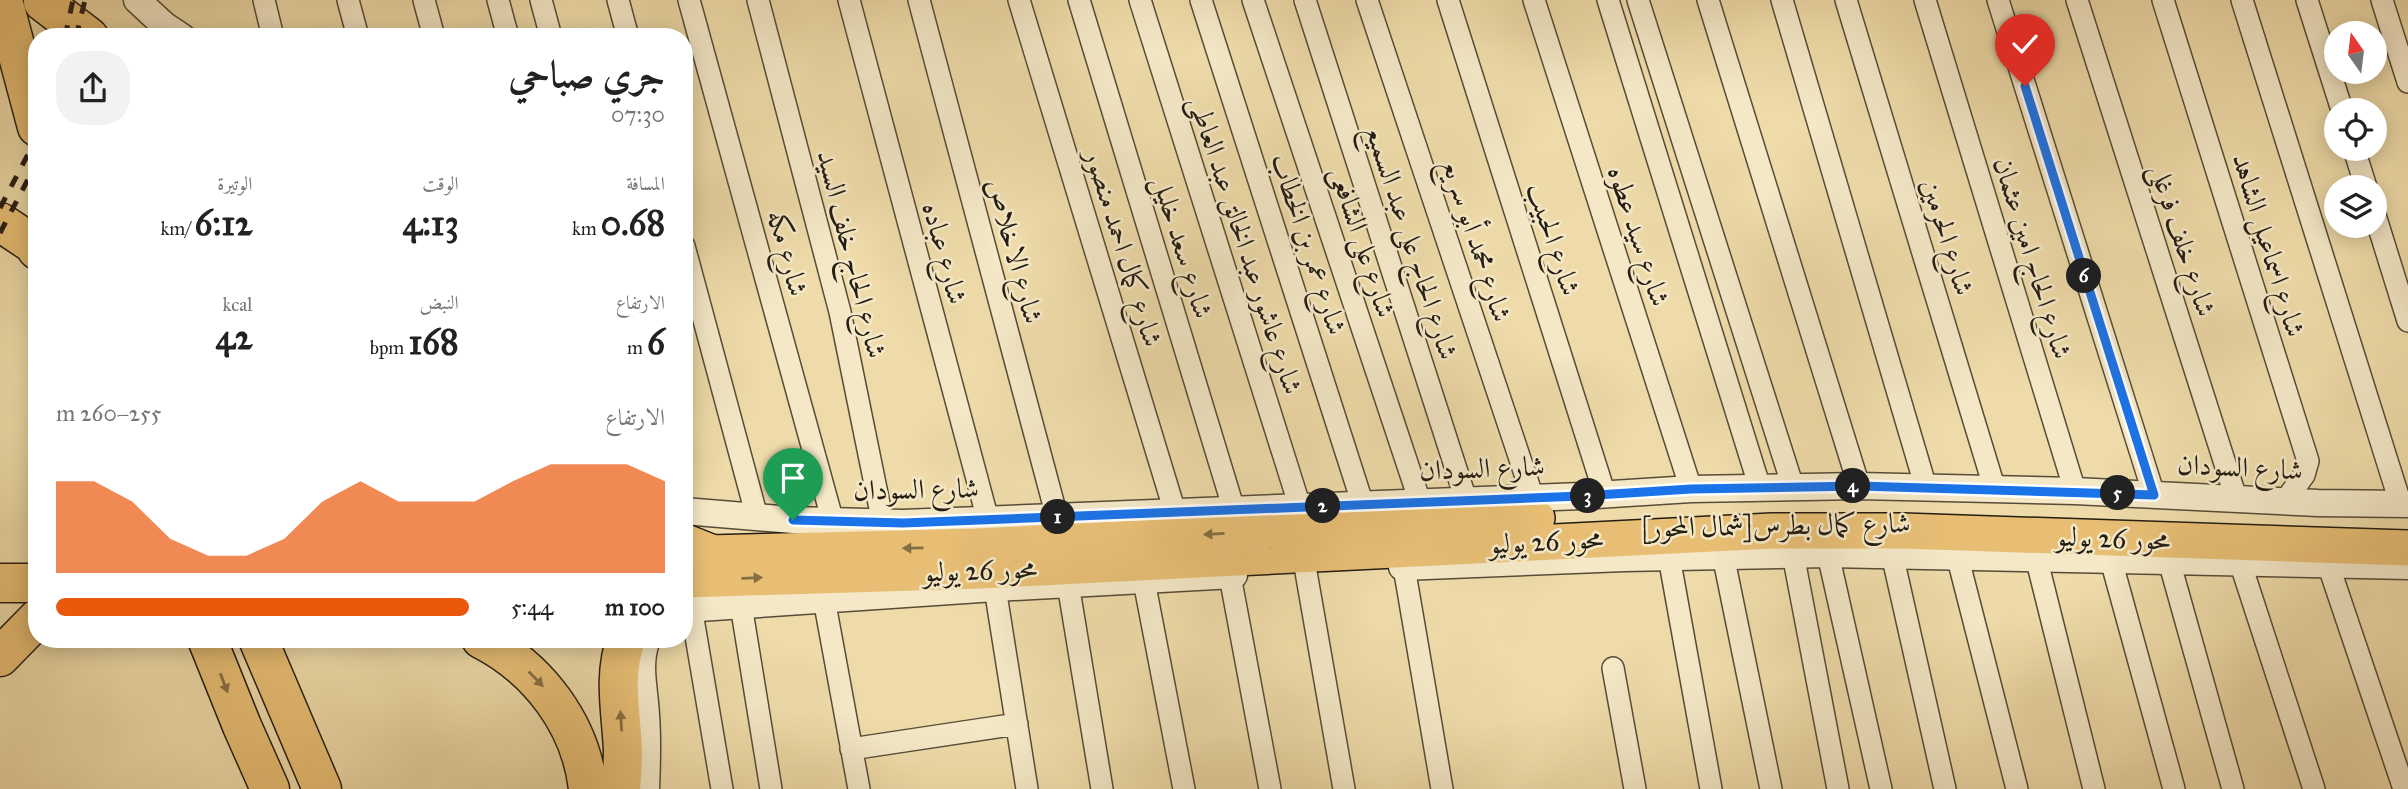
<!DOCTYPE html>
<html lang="ar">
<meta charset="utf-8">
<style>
:root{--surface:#fff;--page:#f2f2f2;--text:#222;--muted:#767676;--accent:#ea580c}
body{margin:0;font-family:"IM FELL Great Primer",Amiri,serif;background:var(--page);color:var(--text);direction:rtl;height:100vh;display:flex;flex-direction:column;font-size:26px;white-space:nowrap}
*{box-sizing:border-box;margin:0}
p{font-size:23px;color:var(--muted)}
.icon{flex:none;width:38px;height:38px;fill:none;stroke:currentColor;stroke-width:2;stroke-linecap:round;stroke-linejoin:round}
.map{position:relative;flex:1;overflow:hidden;direction:ltr}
.side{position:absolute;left:28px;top:28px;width:665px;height:620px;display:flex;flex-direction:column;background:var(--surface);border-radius:28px;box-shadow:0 4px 18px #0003;direction:rtl}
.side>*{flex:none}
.needle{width:46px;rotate:346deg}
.tools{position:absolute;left:2324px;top:21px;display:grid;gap:14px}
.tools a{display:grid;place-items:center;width:63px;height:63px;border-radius:50%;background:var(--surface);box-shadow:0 4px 18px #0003;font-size:35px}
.pin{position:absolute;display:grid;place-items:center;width:60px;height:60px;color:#fff;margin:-72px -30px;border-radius:50% 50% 50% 0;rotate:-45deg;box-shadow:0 0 7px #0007}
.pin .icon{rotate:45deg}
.km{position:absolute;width:35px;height:35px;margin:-18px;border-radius:50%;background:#222;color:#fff;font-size:19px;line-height:35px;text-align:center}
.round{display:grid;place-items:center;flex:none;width:74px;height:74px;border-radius:28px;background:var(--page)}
.headline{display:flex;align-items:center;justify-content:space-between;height:119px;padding:0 28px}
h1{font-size:38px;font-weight:700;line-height:52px}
.stats{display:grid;grid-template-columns:repeat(3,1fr);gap:10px;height:119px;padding:7px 28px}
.stats div{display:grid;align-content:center}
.stats b{font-size:35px;font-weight:700}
.stats small{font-size:19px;font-weight:400}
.stats p{font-size:19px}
.chart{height:196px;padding:14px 28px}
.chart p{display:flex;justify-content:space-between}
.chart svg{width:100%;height:126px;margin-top:7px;fill:var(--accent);opacity:.7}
ul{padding:0 28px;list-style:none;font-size:23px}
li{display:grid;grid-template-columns:112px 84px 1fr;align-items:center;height:52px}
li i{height:18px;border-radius:9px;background:var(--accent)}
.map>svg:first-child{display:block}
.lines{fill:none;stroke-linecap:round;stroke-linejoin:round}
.minor-casing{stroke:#564c38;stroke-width:24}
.tertiary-casing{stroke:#564c38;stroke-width:29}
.trunk-casing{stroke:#241d12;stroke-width:38}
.motorway-casing{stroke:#241d12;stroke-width:41}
.minor{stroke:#f4e8c7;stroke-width:21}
.tertiary{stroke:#f4e8c7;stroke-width:26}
.trunk{stroke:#e7be74;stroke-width:35}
.motorway{stroke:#e7be74;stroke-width:38}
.rail{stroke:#241d12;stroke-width:5;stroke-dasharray:12 12;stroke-linecap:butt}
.oneway{fill:#866e43}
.route-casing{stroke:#fff;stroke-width:14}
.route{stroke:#1a73e8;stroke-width:9}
.labels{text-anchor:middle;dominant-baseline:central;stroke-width:5;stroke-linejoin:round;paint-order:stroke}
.street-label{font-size:28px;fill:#241d12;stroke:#f4e8c7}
</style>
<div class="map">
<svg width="2408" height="789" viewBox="0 0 2408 789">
<rect width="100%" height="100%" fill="#eedba9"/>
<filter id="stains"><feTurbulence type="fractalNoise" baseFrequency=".00286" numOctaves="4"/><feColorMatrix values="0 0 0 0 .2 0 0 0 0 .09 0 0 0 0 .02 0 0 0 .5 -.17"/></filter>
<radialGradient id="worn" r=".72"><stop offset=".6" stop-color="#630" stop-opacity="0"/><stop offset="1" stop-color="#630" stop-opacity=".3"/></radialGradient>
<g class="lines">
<defs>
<path id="minor" d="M264,0L273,37
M348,0L358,37
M424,0L434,37
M498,0L508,37
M541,0L551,37
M618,0L628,37
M689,0L833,522
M758,0L840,312L883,523
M849,0L988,520
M919,0L1057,517
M1019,0L1175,512
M1079,0L1234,510
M1140,0L1300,507
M1201,0L1363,505
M1253,0L1420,502
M1305,0L1466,500
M1367,0L1533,498
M1448,0L1605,495
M1534,0L1691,489
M1608,0L1760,488
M1638,0L1793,487
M1708,0L1859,486
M1782,0L1926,488
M1846,0L1995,490
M1925,0L2075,491
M1998,0L2154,495
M2077,0L2236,498
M2163,0L2308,461L2304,475L2285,501
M2242,0L2401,505
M2307,0L2342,110
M2382,0L2408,82
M2354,149L2366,187
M2375,215L2408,321
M684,246L757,517
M1793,554L1838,789
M1828,554L1881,789
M1892,554L1945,789
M1723,555L1771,789
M1957,555L2017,789
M1669,557L1711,789
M2036,557L2094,789
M2111,560L2174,789
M2169,561L2233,789
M2240,562L2314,789
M2328,564L2404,789
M1404,567L1442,789
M1306,572L1344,789
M1230,576L1270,789
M1144,581L1184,789
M1068,584L1102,789
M995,588L1027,789
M824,599L859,789
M741,605L771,789
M691,607L722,789
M1613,668L1635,789
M851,749L1017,724"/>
<path id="tertiary" d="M137,0L164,25L182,37
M684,511L793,520L903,523L1581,496L1691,489L1859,486L2075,491L2318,503L2408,504
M1402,567L1624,558L1828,554L2408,566
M684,609L995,588L1234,575
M646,789C647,765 648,741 646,716C645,689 637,665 647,639"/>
<path id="trunk" d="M709,553L976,546L1537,518
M684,580L979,571L1772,531H1903L2408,548"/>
<path id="motorway" d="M3,0L37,127
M43,2L89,37
M0,222L33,244L37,250
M684,543L709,553
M0,583H37
M207,639L242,726L270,789
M258,639L322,789
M481,639C538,668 581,724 588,789
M0,657L37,619
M621,789C622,776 623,763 623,750C621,710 613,677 626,639"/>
</defs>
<use href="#minor" class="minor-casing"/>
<use href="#tertiary" class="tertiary-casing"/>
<use href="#trunk" class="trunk-casing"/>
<use href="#motorway" class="motorway-casing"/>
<use href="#minor" class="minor"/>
<use href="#tertiary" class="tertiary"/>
<use href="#trunk" class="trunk"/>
<use href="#motorway" class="motorway"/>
<path class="rail" d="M65,37L73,0
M76,37L85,0
M0,208L37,137
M0,233L37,162"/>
</g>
<defs><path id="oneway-solid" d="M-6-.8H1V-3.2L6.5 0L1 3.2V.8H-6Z" transform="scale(1.75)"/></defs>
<g class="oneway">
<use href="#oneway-solid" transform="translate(1214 534) rotate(177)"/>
<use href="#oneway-solid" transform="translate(913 548) rotate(179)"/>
<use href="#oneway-solid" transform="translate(752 578) rotate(-2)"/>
<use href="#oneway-solid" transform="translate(536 679) rotate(46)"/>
<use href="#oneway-solid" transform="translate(224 683) rotate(69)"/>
<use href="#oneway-solid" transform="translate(621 721) rotate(-94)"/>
</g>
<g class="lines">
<defs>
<path id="route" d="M793,520L903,523L1581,496L1691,489L1859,486L2154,495L2025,86"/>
</defs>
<use href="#route" class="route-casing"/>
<use href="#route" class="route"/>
</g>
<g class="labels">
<g class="street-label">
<text transform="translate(1639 236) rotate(72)">شارع سيد عطوه</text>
<text transform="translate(1948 237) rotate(73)">شارع الحرمين</text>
<text transform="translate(1554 239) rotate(72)">شارع الحبيب</text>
<text transform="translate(1477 240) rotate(72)">شارع محمد أبو سريع</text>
<text transform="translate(2183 240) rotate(72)">شارع خلف فرغلى</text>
<text transform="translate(1363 242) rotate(72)">شارع على الشافعى</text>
<text transform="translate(1412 242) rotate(72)">شارع الحاج على عبد السميع</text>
<text transform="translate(1309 244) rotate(72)">شارع عمر بن الخطاب</text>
<text transform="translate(1246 245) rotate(72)">شارع عاشور عبد الخالق عبد العاطى</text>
<text transform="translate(2269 245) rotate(73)">شارع اسماعيل الشاهد</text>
<text transform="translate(1183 247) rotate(73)">شارع سعد خليل</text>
<text transform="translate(1124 248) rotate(73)">شارع كمال احمد منصور</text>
<text transform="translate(1015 251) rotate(75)">شارع الاخلاص</text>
<text transform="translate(788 253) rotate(75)">شارع مكه</text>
<text transform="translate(945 253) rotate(75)">شارع عباده</text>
<text transform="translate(852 254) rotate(76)">شارع الحاج خلف السيد</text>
<text transform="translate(2033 258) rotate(73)">شارع الحاج امين عثمان</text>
<text transform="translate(2240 467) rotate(3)">شارع السودان</text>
<text transform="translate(1482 468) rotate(-2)">شارع السودان</text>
<text transform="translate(916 489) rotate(-1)">شارع السودان</text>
<text transform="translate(1776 525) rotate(-1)">شارع كمال بطرس[شمال المحور]</text>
<text transform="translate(2113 538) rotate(2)">محور 26 يوليو</text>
<text transform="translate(1546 541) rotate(-3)">محور 26 يوليو</text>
<text transform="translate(980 570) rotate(-2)">محور 26 يوليو</text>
</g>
</g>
<rect width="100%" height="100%" filter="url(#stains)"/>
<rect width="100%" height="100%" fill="url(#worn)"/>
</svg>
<div class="tools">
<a><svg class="needle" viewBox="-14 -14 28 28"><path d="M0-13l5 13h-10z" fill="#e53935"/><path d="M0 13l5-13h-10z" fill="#767676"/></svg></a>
<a><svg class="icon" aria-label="locate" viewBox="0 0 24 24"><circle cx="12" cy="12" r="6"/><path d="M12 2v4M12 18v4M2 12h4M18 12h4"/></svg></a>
<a><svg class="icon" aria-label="layers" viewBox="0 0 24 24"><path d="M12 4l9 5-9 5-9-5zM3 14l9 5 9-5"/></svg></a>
</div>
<div class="pin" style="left:793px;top:520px;background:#1e9e55"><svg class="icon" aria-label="arrive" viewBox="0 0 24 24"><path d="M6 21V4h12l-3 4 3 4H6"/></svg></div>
<div class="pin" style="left:2025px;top:86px;background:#d93025"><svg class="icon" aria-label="check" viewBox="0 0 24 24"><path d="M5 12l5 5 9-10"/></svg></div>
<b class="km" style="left:1058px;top:517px">1</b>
<b class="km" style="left:1323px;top:506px">2</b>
<b class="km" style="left:1588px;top:496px">3</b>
<b class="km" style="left:1853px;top:486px">4</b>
<b class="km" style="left:2118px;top:493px">5</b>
<b class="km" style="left:2084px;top:276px">6</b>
<section class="side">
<div class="headline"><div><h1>جري صباحي</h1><p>07:30</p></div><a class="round"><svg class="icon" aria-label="share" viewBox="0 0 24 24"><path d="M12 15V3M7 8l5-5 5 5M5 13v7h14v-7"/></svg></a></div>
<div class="stats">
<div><p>المسافة</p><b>0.68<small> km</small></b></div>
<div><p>الوقت</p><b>4:13</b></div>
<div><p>الوتيرة</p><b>6:12<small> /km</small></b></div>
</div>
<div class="stats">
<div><p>الارتفاع</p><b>6<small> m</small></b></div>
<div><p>النبض</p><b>168<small> bpm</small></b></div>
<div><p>kcal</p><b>42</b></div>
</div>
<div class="chart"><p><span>الارتفاع</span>255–260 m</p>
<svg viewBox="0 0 160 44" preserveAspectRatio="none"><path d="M0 44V12L10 12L20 19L30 32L40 38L50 38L60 32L70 19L80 12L90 19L100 19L110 19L120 12L130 6L140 6L150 6L160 12V44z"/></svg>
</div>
<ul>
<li><b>100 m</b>5:44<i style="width:100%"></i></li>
</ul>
</section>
</div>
